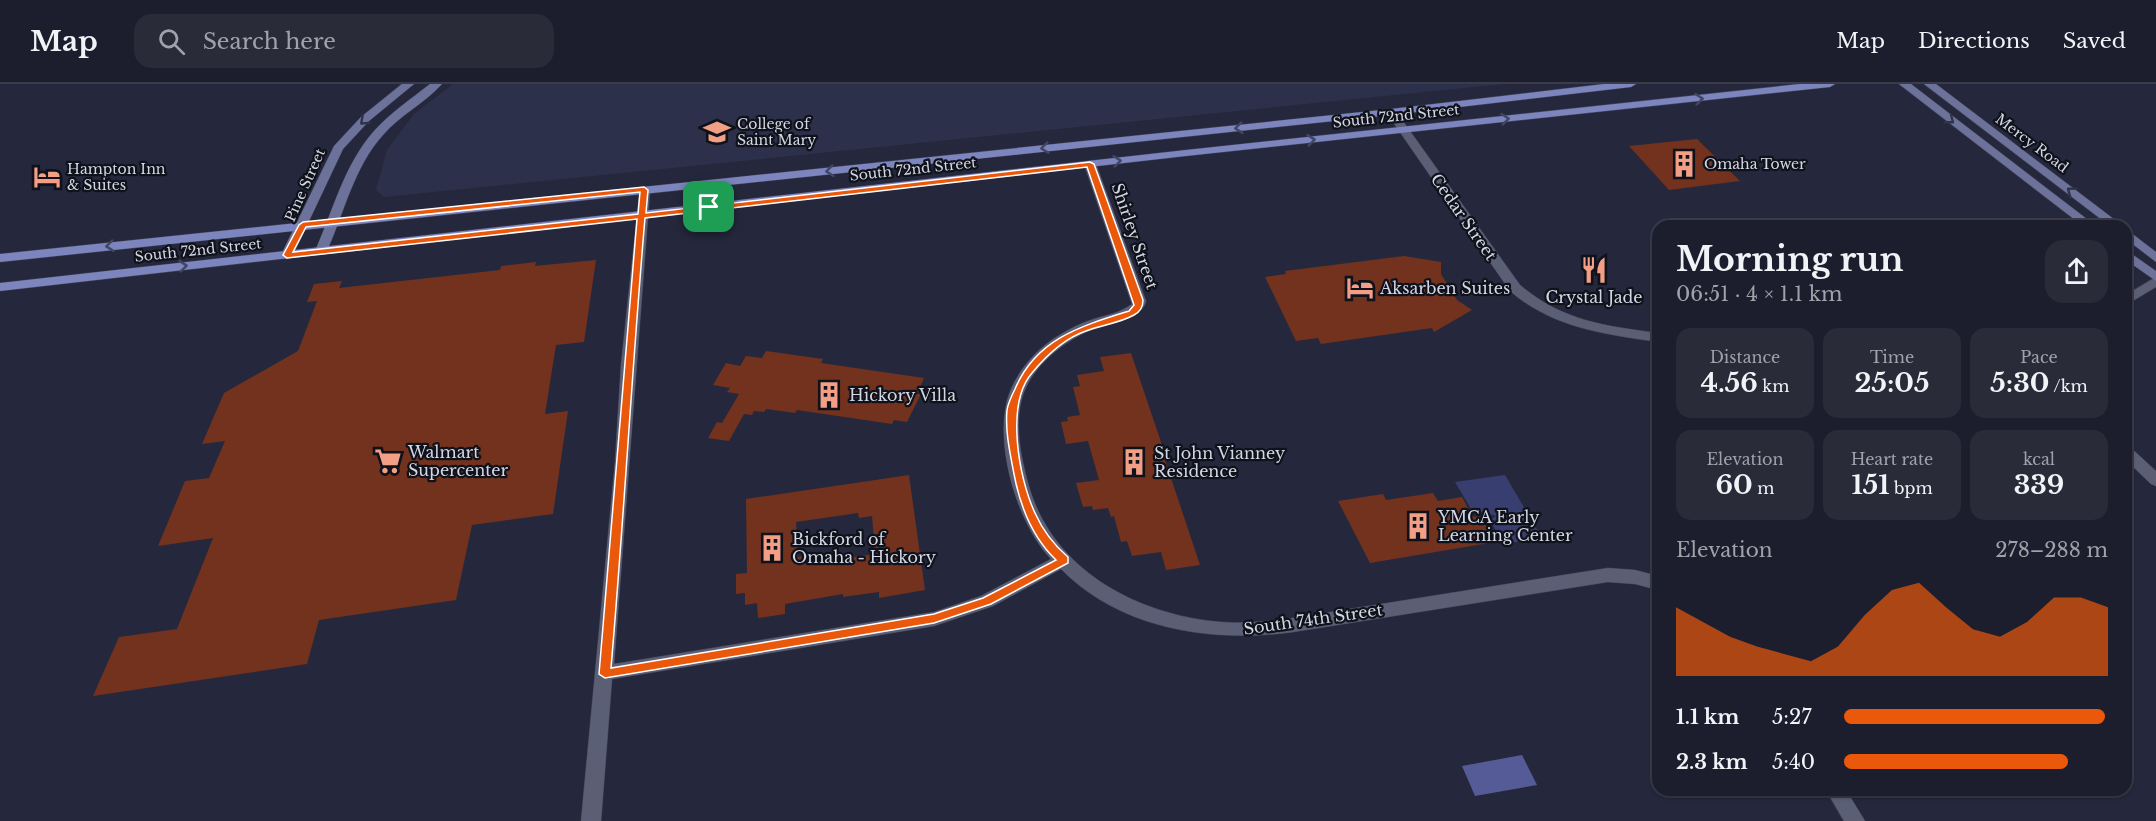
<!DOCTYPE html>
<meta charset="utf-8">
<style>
:root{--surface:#1c1e2d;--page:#292b39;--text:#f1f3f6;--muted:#a0a2aa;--line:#3a3c49;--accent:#ea580c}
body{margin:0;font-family:"Libre Baskerville",serif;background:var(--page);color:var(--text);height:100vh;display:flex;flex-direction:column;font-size:22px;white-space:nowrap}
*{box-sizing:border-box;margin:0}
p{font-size:20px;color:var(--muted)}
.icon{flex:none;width:33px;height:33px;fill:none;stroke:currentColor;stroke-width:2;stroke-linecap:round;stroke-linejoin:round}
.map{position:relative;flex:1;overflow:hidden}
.details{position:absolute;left:1652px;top:136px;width:480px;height:576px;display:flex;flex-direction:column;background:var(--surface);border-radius:18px;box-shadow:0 2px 4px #0004,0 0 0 2px var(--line)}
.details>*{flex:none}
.pin{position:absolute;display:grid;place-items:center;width:51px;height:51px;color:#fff;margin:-26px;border-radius:12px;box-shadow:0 3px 9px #0006}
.round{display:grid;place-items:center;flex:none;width:63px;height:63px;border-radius:18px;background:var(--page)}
.summary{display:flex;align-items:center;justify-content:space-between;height:102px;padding:0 24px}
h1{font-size:33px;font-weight:700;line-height:45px}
.figures{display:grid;grid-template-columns:repeat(3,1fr);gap:9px;height:102px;padding:6px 24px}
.figures div{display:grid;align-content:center;border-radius:15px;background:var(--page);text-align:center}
.figures b{font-size:26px;font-weight:700}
.figures small{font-size:16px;font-weight:400}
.figures p{font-size:16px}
.chart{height:168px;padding:12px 24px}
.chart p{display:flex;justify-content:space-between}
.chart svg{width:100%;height:108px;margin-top:6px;fill:var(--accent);opacity:.7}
ul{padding:0 24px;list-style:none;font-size:20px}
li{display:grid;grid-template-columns:96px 72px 1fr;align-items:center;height:45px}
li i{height:15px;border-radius:8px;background:var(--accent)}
header{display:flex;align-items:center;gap:36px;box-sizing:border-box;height:84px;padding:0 30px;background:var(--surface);border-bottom:2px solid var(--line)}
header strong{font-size:28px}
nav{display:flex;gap:33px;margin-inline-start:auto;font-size:21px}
.search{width:420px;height:54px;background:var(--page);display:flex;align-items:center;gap:15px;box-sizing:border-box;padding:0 21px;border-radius:18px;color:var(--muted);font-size:22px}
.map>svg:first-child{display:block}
.built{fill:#2c304a}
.green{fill:#393e70}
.water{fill:#545b97}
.building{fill:#72321e;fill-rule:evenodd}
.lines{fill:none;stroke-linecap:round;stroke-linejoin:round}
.street-casing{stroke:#414355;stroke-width:1}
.secondary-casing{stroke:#414355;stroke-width:1}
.primary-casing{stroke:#414355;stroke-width:1}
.street{fill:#5b5f76;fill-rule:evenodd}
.secondary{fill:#6c729a;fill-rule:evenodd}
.primary{fill:#7d85bf;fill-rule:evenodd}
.oneway{stroke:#414665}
.oneway2{stroke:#303447}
.route{fill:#ea580c;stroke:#fff;stroke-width:1.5;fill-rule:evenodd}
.labels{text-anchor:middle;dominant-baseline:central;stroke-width:4.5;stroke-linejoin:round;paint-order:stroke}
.far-street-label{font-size:14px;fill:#d3d6e3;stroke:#10121b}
.far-poi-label{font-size:14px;fill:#d3d6e3;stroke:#10121b;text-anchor:start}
.street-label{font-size:16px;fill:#d3d6e3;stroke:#10121b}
.poi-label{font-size:16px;fill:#d3d6e3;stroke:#10121b;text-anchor:start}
</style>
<header>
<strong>Map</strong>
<div class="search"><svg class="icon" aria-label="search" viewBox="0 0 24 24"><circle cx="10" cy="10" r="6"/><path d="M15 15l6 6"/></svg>Search here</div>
<nav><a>Map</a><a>Directions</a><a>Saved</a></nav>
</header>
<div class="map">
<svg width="2156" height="737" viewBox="0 0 2156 737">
<rect width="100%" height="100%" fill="#25283c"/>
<path class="built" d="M453,0H1504L384,113L376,106L387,66L414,30Z"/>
<path class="green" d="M1505,391L1542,454L1503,460L1490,436L1496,432L1471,425L1455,398Z"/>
<path class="water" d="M1522,671L1537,701L1475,712L1462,682Z"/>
<path class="building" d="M1697,55L1740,97L1669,106L1629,62Z
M1404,172L1441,178V190L1457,216L1472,226L1434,248L1432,244L1321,260L1318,254L1296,257L1265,193L1286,190L1285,187Z
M596,176L584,258L556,261L545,330L568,327L553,430L472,441L456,516L319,536L307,580L93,612L119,553L177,545L213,454L158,462L185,397L209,394L225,357L202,360L224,309L298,267L317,217L307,218L314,200L342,197L339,204L500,186L501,182L536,178L535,182Z
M766,267L823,275L821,279L924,294L917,310H921L907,338L894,336L892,340L797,326L795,329L766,325L764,328L754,327L752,331L744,330L729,357L708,354L717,338L722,339L739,310L727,308L730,304L713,301L726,279L740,282L746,272L762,274Z
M1131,269L1165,370H1163L1200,481L1166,486L1161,468L1132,472L1127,457L1121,458L1114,432L1111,433L1108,424L1093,426L1092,422L1083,423L1076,399L1099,396L1088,357L1066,360L1061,338L1068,337L1067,333L1080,331L1073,303L1080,302L1077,291L1104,287L1100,273Z
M909,391L925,506L879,514V508L843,513V510L785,520V530L758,534L757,519L745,521V509L736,510V490L747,489L746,415ZM858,429L859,434L872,432L875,470L818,478V470L798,473L796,438Z
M1433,409L1438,417L1462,413L1473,433L1480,432L1495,458L1370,479L1338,417L1383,410L1386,416Z"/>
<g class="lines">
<defs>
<path id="street" d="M1391,25L1395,26L1520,201C1562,237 1605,242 1658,249V258C1604,250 1553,244 1510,207L1386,28Z
M1090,77L1096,80L1146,217C1142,237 1100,241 1084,249C1056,263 1028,287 1021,318C1015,344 1021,373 1028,399C1051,485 1136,531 1221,538C1245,540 1269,537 1293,534L1608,484L1635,486L1658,492V506L1635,500L1608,498L1293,548C1213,559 1121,546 1061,485L993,522L934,542L612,595L601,737H581L615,378L621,281L640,103H648L650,106L614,580L934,528L981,512L1051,475C1018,441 995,364 1007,317C1013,294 1030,272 1049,258C1063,248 1078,240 1094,235C1107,231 1120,229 1132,220L1084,80Z
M2156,193V203L2126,221V211Z
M2126,363L2131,364L2156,387V402L2151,400L2126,376Z
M1826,706H1846L1865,737H1844Z"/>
<path id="secondary" d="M402,0H414L369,37L343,65L293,171L287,175L283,174L281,171L334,62L361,33Z
M430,0H442C425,19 400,31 383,51C354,83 344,129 327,167L321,171L317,170L315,167C333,127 344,81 374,47C390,29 411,15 430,0Z
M1899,0H1911L2096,142H2083Z
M1924,0H1936L2123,142H2110Z
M2126,145L2156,168V178L2126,155Z
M2126,166L2156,187V197L2126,176Z"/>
<path id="primary" d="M1604,0H1636L1631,3L1391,31L0,178V170L1391,25Z
M1800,0H1835L1830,3L1186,72L0,207V199L1186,66Z"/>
</defs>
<use href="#street" class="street-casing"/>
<use href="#secondary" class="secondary-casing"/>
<use href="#primary" class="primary-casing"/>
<use href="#street" class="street"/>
<use href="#secondary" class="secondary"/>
<use href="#primary" class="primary"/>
</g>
<defs><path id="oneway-chevron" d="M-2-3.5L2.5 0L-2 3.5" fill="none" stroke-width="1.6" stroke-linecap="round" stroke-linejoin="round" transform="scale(1.5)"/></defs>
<g class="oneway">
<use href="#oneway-chevron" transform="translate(1699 15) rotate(-6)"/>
<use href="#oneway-chevron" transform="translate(1505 35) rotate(-6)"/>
<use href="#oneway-chevron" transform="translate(1239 44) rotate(174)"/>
<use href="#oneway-chevron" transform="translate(1311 56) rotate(-6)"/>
<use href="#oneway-chevron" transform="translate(1045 64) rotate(174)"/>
<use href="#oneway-chevron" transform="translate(1117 77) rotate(-6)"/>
<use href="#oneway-chevron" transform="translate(830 87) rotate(174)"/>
<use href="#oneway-chevron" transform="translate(110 162) rotate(174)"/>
<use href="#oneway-chevron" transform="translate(183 182) rotate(-6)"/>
</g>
<g class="oneway2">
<use href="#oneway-chevron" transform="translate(1950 36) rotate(38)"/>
<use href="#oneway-chevron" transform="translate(364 37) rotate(138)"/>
<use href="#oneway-chevron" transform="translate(2071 107) rotate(-143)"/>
</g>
<path class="route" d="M1090,78L1094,80L1143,216C1143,223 1140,228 1134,231C1120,239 1101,241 1086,247C1065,254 1046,272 1032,289C1005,320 1019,395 1035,429C1043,447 1054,461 1068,473V479L991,520L934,539L605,594L599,590C613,438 623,286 637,135L287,174L283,171L299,141L303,138L644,103L648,106L646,129ZM1087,83L1134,221L1129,227C1081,242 1036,255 1015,305C1012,311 1008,319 1007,326C1005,347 1010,369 1014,390C1020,422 1032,453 1056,476L983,514L934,530L611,584C624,434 632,284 645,134ZM640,108L638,130L293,168L306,143Z"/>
<defs>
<symbol id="university-bare" viewBox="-9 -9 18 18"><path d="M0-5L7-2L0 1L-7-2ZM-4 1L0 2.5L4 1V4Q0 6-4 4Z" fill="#f39f85" stroke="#10121b" stroke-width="2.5" paint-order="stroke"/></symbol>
<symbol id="building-bare" viewBox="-9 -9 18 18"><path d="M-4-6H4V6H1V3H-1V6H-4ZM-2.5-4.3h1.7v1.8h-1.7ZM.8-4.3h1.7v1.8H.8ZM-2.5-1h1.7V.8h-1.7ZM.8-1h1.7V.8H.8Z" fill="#f39f85" stroke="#10121b" stroke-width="2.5" paint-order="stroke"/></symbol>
<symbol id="hotel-bare" viewBox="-9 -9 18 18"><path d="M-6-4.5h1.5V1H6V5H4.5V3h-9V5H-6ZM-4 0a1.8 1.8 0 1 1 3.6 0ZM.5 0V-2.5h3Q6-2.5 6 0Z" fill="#f39f85" stroke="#10121b" stroke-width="2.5" paint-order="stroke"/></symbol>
<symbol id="restaurant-bare" viewBox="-9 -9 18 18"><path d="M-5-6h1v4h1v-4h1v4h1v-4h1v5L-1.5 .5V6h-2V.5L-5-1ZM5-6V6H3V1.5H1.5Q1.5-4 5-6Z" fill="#f39f85" stroke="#10121b" stroke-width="2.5" paint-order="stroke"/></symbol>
<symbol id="supermarket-bare" viewBox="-9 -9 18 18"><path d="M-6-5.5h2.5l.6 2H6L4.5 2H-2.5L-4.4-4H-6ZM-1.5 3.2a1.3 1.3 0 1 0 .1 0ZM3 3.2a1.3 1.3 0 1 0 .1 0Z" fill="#f39f85" stroke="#10121b" stroke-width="2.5" paint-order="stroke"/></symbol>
</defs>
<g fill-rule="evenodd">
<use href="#university-bare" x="698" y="29" width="38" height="38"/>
<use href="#building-bare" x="1665" y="61" width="38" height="38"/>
<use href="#hotel-bare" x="28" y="74" width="38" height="38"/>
<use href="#restaurant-bare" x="1575" y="167" width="38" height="38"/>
<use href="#hotel-bare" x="1341" y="185" width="38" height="38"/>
<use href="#building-bare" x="810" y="292" width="38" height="38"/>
<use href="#supermarket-bare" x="369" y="358" width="38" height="38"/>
<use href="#building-bare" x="1115" y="359" width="38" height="38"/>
<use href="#building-bare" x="1399" y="423" width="38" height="38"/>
<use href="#building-bare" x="753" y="445" width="38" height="38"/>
</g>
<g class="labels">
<g class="far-street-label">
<text transform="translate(1396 32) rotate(-6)">South 72nd Street</text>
<text transform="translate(2032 59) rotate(37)">Mercy Road</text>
<text transform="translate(913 85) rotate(-6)">South 72nd Street</text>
<text transform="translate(305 101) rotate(-66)">Pine Street</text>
<text transform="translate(198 166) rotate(-6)">South 72nd Street</text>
</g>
<g class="far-poi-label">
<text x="737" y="40">College of<tspan x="737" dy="16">Saint Mary</tspan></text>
<text x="1704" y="80">Omaha Tower</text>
<text x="67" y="85">Hampton Inn<tspan x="67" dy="16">&amp; Suites</tspan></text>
</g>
<g class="street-label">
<text transform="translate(1464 133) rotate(55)">Cedar Street</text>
<text transform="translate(1135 152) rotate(71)">Shirley Street</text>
<text transform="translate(1313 535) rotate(-8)">South 74th Street</text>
</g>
<g class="poi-label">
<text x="1380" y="204">Aksarben Suites</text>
<text x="1594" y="213" text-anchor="middle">Crystal Jade</text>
<text x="849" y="311">Hickory Villa</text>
<text x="408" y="368">Walmart<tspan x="408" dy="18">Supercenter</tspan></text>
<text x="1154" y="369">St John Vianney<tspan x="1154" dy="18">Residence</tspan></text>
<text x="1438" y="433">YMCA Early<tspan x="1438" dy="18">Learning Center</tspan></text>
<text x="792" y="455">Bickford of<tspan x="792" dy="18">Omaha - Hickory</tspan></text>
</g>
</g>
</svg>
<div class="pin" style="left:709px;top:123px;background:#1e9e55"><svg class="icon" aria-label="arrive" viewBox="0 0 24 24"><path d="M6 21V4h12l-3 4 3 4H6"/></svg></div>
<section class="details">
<div class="summary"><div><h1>Morning run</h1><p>06:51 · 4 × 1.1 km</p></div><a class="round"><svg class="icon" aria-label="share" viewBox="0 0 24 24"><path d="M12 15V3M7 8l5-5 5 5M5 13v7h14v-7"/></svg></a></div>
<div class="figures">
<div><p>Distance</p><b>4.56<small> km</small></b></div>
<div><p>Time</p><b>25:05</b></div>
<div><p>Pace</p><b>5:30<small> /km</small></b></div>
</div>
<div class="figures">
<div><p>Elevation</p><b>60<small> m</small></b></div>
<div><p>Heart rate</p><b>151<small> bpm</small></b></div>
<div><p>kcal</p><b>339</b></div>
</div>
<div class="chart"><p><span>Elevation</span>278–288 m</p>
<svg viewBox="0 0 160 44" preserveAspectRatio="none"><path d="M0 44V16L10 22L20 28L30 32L40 35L50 38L60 32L70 19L80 9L90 6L100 16L110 25L120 28L130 22L140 12L150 12L160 16V44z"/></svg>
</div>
<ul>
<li><b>1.1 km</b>5:27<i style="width:99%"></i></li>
<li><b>2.3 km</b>5:40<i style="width:85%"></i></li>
</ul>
</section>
</div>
